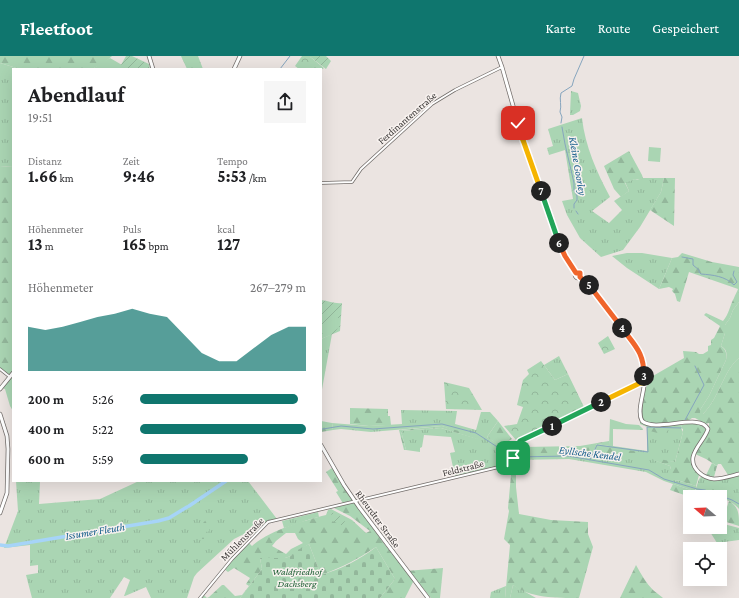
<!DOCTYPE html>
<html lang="de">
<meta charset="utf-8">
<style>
:root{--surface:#fff;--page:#f6f6f6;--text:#202124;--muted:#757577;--accent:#0f766e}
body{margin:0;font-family:"Crimson Pro",serif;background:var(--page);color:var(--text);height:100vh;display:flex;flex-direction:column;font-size:15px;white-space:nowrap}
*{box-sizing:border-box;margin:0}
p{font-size:13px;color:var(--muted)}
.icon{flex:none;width:22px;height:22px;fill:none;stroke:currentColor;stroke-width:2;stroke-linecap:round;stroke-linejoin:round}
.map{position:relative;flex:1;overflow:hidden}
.details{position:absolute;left:12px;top:12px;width:310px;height:414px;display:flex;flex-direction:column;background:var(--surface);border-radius:0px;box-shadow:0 4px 16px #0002}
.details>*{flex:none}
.needle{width:26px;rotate:289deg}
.controls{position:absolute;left:683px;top:434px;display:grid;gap:8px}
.controls a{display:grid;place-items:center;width:44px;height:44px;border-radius:0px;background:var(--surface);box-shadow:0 4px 16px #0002;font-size:20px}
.pin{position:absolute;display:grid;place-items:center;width:34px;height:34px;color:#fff;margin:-17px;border-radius:8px;box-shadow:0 2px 6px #0006}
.km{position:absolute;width:20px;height:20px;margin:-10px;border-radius:50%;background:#222;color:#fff;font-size:11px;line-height:20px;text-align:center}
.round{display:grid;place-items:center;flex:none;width:42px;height:42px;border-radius:0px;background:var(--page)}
.overview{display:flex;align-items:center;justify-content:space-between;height:68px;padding:0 16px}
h1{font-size:22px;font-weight:700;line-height:30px}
.stats{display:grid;grid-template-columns:repeat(3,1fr);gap:6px;height:68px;padding:4px 16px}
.stats div{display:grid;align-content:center}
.stats b{font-size:17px;font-weight:700}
.stats small{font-size:11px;font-weight:400}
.stats p{font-size:11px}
.chart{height:112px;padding:8px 16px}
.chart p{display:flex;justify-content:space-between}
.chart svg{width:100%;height:72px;margin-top:4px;fill:var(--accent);opacity:.7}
ul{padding:0 16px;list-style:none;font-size:13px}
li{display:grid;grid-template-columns:64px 48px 1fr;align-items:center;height:30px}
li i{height:10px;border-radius:5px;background:var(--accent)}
header{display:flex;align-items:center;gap:24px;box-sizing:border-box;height:56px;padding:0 20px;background:var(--accent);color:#fff}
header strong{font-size:19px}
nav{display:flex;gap:22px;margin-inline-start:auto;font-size:14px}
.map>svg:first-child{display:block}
.grass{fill:url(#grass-tufts)}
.forest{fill:url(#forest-firs);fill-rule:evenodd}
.cemetery{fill:url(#cemetery-stones)}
.park{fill:url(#park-crowns)}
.garden{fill:url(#garden-furrows)}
.pitch{fill:#aad5b3}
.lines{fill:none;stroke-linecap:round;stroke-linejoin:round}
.stream{stroke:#86a5be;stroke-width:1}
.river{stroke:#a6d4f8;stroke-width:3.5}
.minor-casing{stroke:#726d6a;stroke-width:3.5}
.major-casing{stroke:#726d6a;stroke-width:4.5}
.minor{stroke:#fff;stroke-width:2}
.major{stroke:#fff;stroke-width:3}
.split-1-casing{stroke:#fff;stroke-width:8}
.split-2-casing{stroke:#fff;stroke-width:8}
.split-3-casing{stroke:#fff;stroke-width:8}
.split-4-casing{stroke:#fff;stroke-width:8}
.split-5-casing{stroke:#fff;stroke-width:8}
.split-6-casing{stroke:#fff;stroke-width:8}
.split-7-casing{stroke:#fff;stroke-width:8}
.split-8-casing{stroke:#fff;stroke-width:8}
.split-9-casing{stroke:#fff;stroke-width:8}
.split-1{stroke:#22a559;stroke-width:5}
.split-2{stroke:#22a559;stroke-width:5}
.split-3{stroke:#f5b400;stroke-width:5}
.split-4{stroke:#f0652b;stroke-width:5}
.split-5{stroke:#f0652b;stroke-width:5}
.split-6{stroke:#f0652b;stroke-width:5}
.split-7{stroke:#22a559;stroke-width:5}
.split-8{stroke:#f5b400;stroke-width:5}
.split-9{stroke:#f5b400;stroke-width:5}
.labels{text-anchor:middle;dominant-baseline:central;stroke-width:3;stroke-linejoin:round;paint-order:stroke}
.street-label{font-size:10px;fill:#3a3736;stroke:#f8f2ef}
.park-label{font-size:10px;font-style:italic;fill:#1b5e32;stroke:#f8f2ef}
.water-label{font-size:11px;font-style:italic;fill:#125c89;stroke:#f8f2ef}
</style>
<header>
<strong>Fleetfoot</strong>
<nav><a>Karte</a><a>Route</a><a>Gespeichert</a></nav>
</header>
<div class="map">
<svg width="739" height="542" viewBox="0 0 739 542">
<defs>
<pattern id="grass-tufts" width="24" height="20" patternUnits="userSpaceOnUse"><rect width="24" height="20" fill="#aad5b3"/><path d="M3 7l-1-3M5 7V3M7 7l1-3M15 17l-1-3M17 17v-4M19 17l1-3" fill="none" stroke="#93b79b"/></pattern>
<pattern id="forest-firs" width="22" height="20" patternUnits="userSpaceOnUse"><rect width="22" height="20" fill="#aad5b3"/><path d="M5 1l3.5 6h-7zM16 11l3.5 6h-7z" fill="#93b79b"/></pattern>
<pattern id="cemetery-stones" width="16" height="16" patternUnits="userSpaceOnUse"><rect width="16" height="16" fill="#aad5b3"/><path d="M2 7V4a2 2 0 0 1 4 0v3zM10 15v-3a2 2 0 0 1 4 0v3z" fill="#93b79b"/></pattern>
<pattern id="park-crowns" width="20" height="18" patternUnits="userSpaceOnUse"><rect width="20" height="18" fill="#aad5b3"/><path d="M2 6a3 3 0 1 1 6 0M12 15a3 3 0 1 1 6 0" fill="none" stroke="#93b79b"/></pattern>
<pattern id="garden-furrows" width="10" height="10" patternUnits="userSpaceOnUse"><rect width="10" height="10" fill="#aad5b3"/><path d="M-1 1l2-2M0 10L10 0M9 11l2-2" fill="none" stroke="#93b79b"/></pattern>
</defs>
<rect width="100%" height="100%" fill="#ebe4e1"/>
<path class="grass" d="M110,2L129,13H92Z
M0,7L20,13H13V111L0,110Z
M571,35L578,37L581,50L580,55L573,59H570V57Z
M582,62C585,90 597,117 610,141L592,155L609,167L622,154L614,145L629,135L625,126L635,123L638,124L643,122H664L661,136L640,171L623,194L601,201L580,182L567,159L562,145L573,143L565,94L549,99L547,92L553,90L548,73Z
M627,197H642L672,202L659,233L627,212L612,200Z
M332,278L321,339V283Z
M559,300L568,318L555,324L544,309Z
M401,354L457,355L455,368L476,374L481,356H490L498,365L487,381L512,397L511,403L504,409L455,421L450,397L455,396L451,381L424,379L422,391L420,392V396L406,394L401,375L441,372L478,383L442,370L371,376L341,373L333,374L332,367L369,370L402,368Z
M610,363L626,368L639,369L643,373V374L613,373V390L647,395V371L640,368V364L643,368L648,369H682L681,372L683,376L675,406L654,404L670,410L674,424L680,425L696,430V432L699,423L701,421L703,420L716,425L736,420H739V453C732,443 708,436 696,436V433L694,435L664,425L646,416L569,403L514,404L515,397H564L591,400L597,388L609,390Z
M16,425L40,426L39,448L100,443L139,425H248L277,463C264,464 264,470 255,478H244L234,483L197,517L194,521L187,542H151L146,531L125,540H124L130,524L124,521L110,542H32L26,519L38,517V509L30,510V489L4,492L18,455Z
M318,456L319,461C307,463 296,469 284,472L282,465Z
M720,467L739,472V484L717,487L707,471H720Z
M513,529L536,542H510Z
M506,530L505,542H490L491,536Z"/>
<path class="forest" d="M0,0H112L104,7L92,13H20L0,7Z
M181,0H198L203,13H187Z
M629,95L642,119L643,122L640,124L635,123L625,127L629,135L621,141L614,133L604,110Z
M0,110L13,111V355L10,350L5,333L1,332L10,320L0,313Z
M664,122H675L674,170L650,154L661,136Z
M682,197L712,206L739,211V246L733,254L730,262L725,269V277L721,290C726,294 727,297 726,304L709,340L700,354V357L703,358C720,341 723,315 739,302V416L728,419L721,408H718L717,410L706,403L695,398L709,372V367L706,368L695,362H692C684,370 660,367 649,367H645L641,363L646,324L684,302L683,295L696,296L699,298H703L708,295V290L711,289V284L714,282L720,270L704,259L706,257L723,265C729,258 730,249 734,242C735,239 737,236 738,233L689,216L680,246L677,245L675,238L672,235L673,233L669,231L659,233L672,202L678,201Z
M350,352L388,353V360H390L391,369L369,370L350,368Z
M321,365L332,367L333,374L321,376Z
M498,365L512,383L500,390L487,381Z
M692,367L700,368L706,373L705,377L695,393L692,405L699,419L696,430L680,425L669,423L667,419L671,413L670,410L653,404L654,402L675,406L683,376V373L681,372L682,369Z
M442,370L469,378L480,384L441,372L401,375L406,394H404L399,374Z
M648,371L669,372L665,379L650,375V400L611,396L607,403L592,401L598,390L648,397Z
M609,385V390L597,388L591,401L564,397H516L518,392L523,391L580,390Z
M514,404H516V431L519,458L551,464L588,466V478L593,491L579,542C557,542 529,542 513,529L510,542H505L510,489L504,483L509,455L508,452L512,408Z
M332,412L385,489L406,515L443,512L440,542H431L415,522L405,542H380L395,523L376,491C358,503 341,512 321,519L309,488L291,500L285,502H260L262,513L240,542H202L204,539L207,542L209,541L222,529H224L235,540L242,539L249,530L246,528L250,522L234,512L228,516L224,513L249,487L252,490C270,474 303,465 326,459L328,454L331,453L352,464L366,477L370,475L350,460L334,452L344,449L336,436L338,435L326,416ZM286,477H295L298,483L303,487L291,493L286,498L272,490L276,485Z
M673,428L694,435L695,439L690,441L670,434Z
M729,445C739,451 739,458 739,470L720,464V463H723Z
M208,460L212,461V464L209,466V475L206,476V480L204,483H199V481L201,479L202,475H205V470L203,467L205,465L206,461Z
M636,509C641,518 646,527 653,534C656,537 660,539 663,542H620Z"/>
<path class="cemetery" d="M712,407L717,410L714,421L706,419Z
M309,488L321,519C341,513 359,504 376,491L395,523L380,542H240L262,513L260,502H285L291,500L294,496Z"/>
<path class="park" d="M302,0H309L324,12L321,14V13H299L295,10Z
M608,280L615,293L604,298L598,287Z
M541,305L555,324L568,318L585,353L516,384L504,370L517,368L523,351L517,349L523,324L529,318L527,314Z
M444,326L469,332L482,354L446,353Z"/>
<path class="garden" d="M126,0H132L149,8L150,13H128L121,9Z
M309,0H326L331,5L326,13Z
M321,244C329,245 335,248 342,247L340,275L321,283Z
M332,456L343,462L348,472L330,464Z"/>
<path class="pitch" d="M649,91L661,92L660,106L648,105Z
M739,246V302C723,315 720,341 703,358H700V354L709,340L726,304C727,297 727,294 721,290L725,277V269L730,262L733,254Z
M338,261L339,272L323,280L321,270Z"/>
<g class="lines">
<path class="stream" d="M280,13L290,0
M561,67L562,61L560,56C562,49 559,44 561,37L572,30L574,23L584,0
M562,71L565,88L574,127V134L577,140V144L574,148V152
M576,155L578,158
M682,201L693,203V209L699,214V216L701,218C713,219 725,220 734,229L737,226L733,219L734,215
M685,364L704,329L695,310
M321,373H323L341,370L373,373L442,368L476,377L511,400L515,401L568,400L649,414L664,423L697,433L705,434L732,444L739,448
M590,404L597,389L648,396L647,371L681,372"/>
<path class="river" d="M189,450L226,425
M0,489L8,490L158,465L169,462L187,451"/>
<defs>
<path id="minor" d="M321,127L352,126L361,113L432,48L455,34L502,11
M0,313L10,321
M200,542L232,503L268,466L503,410L511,405L515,393L520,385L640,327H644"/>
<path id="major" d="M149,0L153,13
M498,0L502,11L522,81L557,181L565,199L577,217
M234,13L240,0
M575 219a3 3 0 1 1 6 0a3 3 0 1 1-6 0Z
M581,221L595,237L642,301C645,310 645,320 644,330C643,340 637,356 642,365C656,377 700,356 708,373C705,383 695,391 693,401C691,413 703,422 714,423C722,423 731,420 739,418
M0,333L13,317
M0,358L7,380L8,393L7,437L0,457
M321,389L344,429L359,451L428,542"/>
</defs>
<use href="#minor" class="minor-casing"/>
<use href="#major" class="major-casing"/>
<use href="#minor" class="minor"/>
<use href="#major" class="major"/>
</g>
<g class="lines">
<defs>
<path id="split-1" d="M513,402L515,393L520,385L552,370"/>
<path id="split-2" d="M552,370L601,346"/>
<path id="split-3" d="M601,346L640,327H644V320"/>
<path id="split-4" d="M622,272C635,290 644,296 644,320"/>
<path id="split-5" d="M589,229L622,272"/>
<path id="split-6" d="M559,187L565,200L576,217H580V221L589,229"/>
<path id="split-7" d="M541,135L559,187"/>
<path id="split-8" d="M523,84L541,135"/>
<path id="split-9" d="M518,67L523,84"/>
</defs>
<use href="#split-1" class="split-1-casing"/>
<use href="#split-2" class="split-2-casing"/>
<use href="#split-3" class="split-3-casing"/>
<use href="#split-4" class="split-4-casing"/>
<use href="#split-5" class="split-5-casing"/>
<use href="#split-6" class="split-6-casing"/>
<use href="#split-7" class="split-7-casing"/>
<use href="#split-8" class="split-8-casing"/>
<use href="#split-9" class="split-9-casing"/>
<use href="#split-1" class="split-1"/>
<use href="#split-2" class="split-2"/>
<use href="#split-3" class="split-3"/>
<use href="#split-4" class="split-4"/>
<use href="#split-5" class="split-5"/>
<use href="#split-6" class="split-6"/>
<use href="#split-7" class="split-7"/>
<use href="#split-8" class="split-8"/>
<use href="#split-9" class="split-9"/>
</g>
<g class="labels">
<g class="street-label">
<text transform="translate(407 62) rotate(-41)">Ferdinantenstraße</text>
<text transform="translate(463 412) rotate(-14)">Feldstraße</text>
<text transform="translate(378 463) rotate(54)">Rheurdter Straße</text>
<text transform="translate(242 483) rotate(-45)">Mühlenstraße</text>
</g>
<g class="park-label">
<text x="297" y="515">Waldfriedhof<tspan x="297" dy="12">Dachsberg</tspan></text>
</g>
<g class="water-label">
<text transform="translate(578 110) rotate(80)">Kleine Goorley</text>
<text transform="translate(590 397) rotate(7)">Eyllsche Kendel</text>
<text transform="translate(95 475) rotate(-9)">Issumer Fleuth</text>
</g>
</g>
</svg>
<div class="controls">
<a><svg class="needle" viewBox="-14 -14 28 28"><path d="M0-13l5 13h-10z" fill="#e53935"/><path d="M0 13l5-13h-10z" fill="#757577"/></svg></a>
<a><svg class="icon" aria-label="locate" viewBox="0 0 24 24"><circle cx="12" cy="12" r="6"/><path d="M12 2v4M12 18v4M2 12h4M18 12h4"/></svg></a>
</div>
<div class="pin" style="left:513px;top:402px;background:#1e9e55"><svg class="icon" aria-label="arrive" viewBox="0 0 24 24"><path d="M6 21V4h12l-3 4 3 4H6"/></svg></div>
<div class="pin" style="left:518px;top:67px;background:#d93025"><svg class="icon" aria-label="check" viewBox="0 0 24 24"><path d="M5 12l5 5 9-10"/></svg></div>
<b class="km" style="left:552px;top:370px">1</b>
<b class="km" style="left:601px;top:346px">2</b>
<b class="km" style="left:644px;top:320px">3</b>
<b class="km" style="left:622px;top:272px">4</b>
<b class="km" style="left:589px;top:229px">5</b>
<b class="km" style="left:559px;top:187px">6</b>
<b class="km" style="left:541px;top:135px">7</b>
<section class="details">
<div class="overview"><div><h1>Abendlauf</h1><p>19:51</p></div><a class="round"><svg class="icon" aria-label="share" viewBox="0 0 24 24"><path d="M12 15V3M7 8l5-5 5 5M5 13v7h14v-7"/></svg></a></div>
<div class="stats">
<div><p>Distanz</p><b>1.66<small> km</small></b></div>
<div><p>Zeit</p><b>9:46</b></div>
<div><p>Tempo</p><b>5:53<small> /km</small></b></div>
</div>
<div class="stats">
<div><p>Höhenmeter</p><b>13<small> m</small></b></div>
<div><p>Puls</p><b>165<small> bpm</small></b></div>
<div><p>kcal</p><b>127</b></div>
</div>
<div class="chart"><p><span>Höhenmeter</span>267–279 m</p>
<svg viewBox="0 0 160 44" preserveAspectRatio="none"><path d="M0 44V17L10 19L20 17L30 14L40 11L50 9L60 6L70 9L80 11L90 22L100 33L110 38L120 38L130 30L140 22L150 17L160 17V44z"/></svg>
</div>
<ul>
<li><b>200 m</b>5:26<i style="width:95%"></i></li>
<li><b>400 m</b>5:22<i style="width:100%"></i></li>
<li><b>600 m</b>5:59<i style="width:65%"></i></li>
</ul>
</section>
</div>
